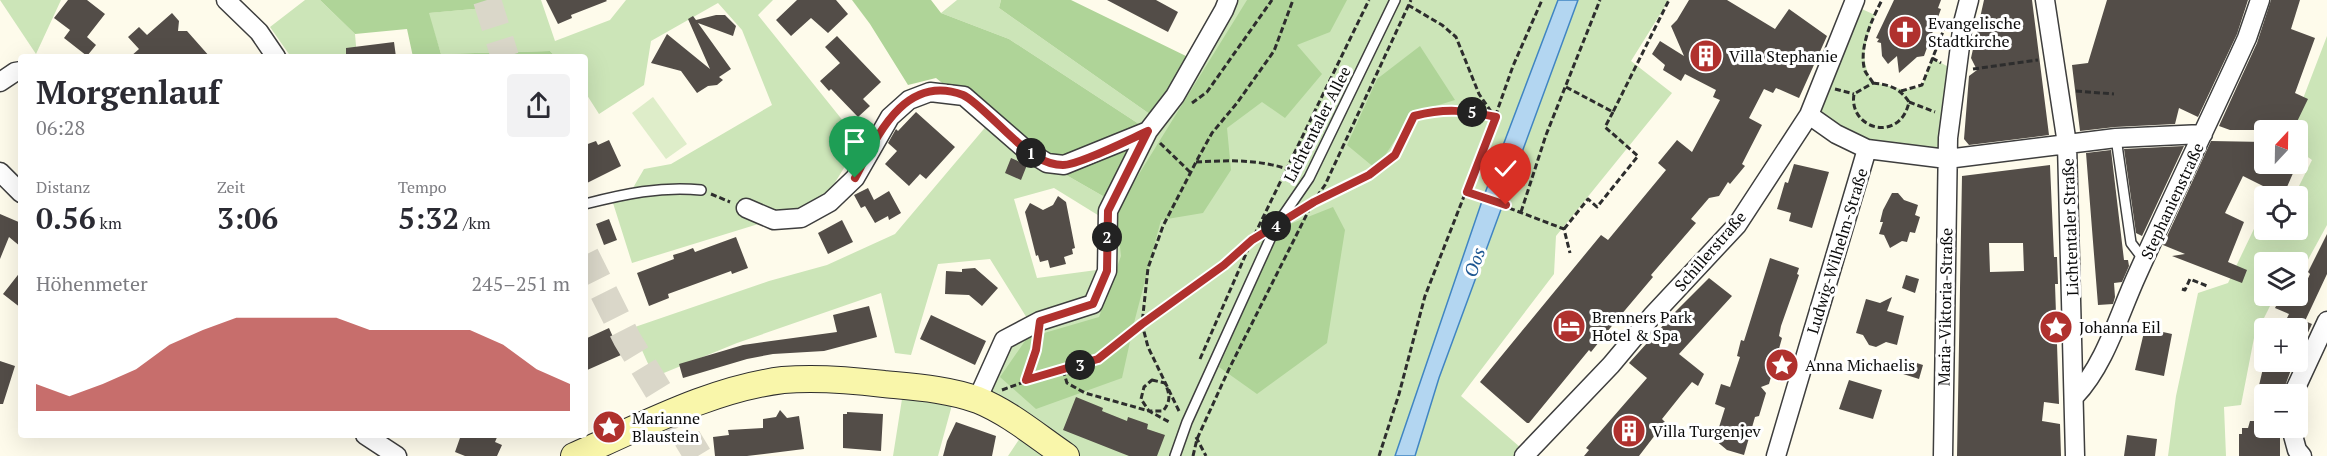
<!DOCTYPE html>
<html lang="de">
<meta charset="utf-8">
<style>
:root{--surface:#fff;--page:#f2f2f3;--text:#2b2b33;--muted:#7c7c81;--accent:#b0312e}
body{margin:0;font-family:"PT Serif",serif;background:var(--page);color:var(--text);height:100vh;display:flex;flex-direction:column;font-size:22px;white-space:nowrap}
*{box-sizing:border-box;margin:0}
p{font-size:20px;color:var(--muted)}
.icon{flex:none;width:33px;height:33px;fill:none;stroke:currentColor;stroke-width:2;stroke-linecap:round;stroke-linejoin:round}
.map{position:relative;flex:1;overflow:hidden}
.sheet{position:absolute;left:18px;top:54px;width:570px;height:384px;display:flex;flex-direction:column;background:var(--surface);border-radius:6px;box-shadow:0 6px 24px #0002}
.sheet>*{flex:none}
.needle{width:39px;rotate:22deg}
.tools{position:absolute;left:2254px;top:120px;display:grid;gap:12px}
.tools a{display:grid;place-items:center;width:54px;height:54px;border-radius:6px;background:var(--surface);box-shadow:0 6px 24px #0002;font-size:30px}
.pin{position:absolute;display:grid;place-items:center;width:51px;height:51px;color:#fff;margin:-62px -26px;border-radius:50% 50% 50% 0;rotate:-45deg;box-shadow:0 0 6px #0007}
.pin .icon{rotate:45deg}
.km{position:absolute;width:30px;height:30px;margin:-15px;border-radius:50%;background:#222;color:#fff;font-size:16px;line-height:30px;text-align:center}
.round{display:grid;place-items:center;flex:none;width:63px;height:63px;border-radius:6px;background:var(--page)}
.overview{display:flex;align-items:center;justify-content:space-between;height:102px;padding:0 18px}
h1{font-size:33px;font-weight:700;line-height:45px}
.metrics{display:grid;grid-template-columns:repeat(3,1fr);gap:9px;height:102px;padding:6px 18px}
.metrics div{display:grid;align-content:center}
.metrics b{font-size:30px;font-weight:700}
.metrics small{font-size:16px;font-weight:400}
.metrics p{font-size:16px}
.chart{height:168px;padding:12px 18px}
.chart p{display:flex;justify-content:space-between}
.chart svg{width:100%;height:108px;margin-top:6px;fill:var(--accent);opacity:.7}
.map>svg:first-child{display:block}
.green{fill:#cce5b8}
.forest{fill:#afd498}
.pitch{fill:#deedc9}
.water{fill:#b3d6f1;stroke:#4085c2;stroke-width:1.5}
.building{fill:#534d48;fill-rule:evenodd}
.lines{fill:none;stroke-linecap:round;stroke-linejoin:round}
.primary-tunnel{stroke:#dad7c9;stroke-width:28;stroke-dasharray:28 14;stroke-linecap:butt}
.service-casing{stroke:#3e3e3e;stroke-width:12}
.minor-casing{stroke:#3e3e3e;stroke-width:21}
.secondary-casing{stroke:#2d2d2d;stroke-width:28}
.path{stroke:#2d2d2d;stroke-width:3;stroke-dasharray:6 3;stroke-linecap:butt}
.service{stroke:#fff;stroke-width:9}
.minor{stroke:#fff;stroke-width:18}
.secondary{stroke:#f9f6aa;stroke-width:26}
.route-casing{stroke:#fff;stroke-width:12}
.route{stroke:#b0312e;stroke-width:8}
.labels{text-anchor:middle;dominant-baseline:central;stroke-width:6;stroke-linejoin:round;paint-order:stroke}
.poi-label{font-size:16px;fill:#0b0b0b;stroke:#fff;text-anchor:start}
.street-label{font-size:16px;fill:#0b0b0b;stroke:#fff}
.water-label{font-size:18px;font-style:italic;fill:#1f5893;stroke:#fff}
</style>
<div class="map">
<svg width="2327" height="456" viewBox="0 0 2327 456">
<rect width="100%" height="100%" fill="#fefbeb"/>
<path class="green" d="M0,0H61L36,54Z
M305,0H320L355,34L357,57H291L270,27Z
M497,0H541L555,41L610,20L626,0H773L758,15L860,142L831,189L797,212L632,263L613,203L630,193L644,169L671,164L772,105L742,30L718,3L651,41L644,85L599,114L585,92V57H556L550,51L441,54L428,13L496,7Z
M957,0H1001L999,8L1151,115L1142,126L1009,39L941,13Z
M1228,0H1558L1482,201L1396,456H1066L977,400L1004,340L1093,304L1108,211Z
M1578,0H1669L1631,61L1672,93L1556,236L1554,274L1461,396L1527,453L1524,456H1415L1439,378Z
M1853,5L1875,15C1866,41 1858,58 1873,83C1896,85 1898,94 1922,86L1932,58L1956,71L1947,159L1867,149L1809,115Z
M2327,36V225L2298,278V262H2265V296H2275L2254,338L2241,405L2224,407L2226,456H2168L2176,396L2198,293L2228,283L2264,208L2265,230H2298V196H2294L2312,160L2298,150V130H2291Z
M988,124L1026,152L1108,199L1101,217L1054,188L1014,199L1037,278L1104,269L1092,302L1030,323L990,259L938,264L911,355L895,353L881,293L737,343L654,377L632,328L769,281L827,265L895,234Z
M902,399L952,405L938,456H893Z
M1022,435L1054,456H1008Z"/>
<path class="forest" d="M320,0H497L496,7L429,13L441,54L550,51L556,57H413L407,29L355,34Z
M852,0H931L941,13L1009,39L1142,126L1108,199L1026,152L936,78L908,85L870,24Z
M1001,0H1071L1188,57L1151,115L999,8Z
M1247,0H1347L1330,32L1297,45L1322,74L1285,118L1262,102L1227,128L1231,170L1203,213L1161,220L1135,319L1122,378L1036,409L1000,377L1027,338L1099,317L1121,256L1116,211Z
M1420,46L1455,100L1413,113L1376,169L1347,145L1377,79Z
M1333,207L1345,230L1327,343L1257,394L1219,367L1280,228Z"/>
<path class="pitch" d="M653,97L687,144L666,159L632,113Z"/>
<path class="water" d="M1558,0H1578L1439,378L1415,456H1395L1482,201Z"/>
<path class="building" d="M68,0H87L105,14L87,37L96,45L87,56L64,38L70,30L54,18Z
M546,0H606L607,1L571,15L572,18L558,24Z
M797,0H836L848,14L828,33L811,18L791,36L776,20Z
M1107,0H1156L1178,12L1168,32Z
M1689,0H1727L1775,29L1789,9L1827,36L1799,98L1776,88L1773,93L1764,89L1749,118L1762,125L1742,164L1745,166L1730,184L1728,182L1719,196L1709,198L1691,219L1696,223L1651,275L1653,277L1615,322L1591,352L1589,350L1529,423H1527L1480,382L1601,235L1608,240L1666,170L1658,163L1677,140L1692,152L1720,100L1713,97L1716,90L1685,74L1681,81L1663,70L1665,65L1652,54L1660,41L1684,56L1671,26L1677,20Z
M1894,0H1941L1938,8L1941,9L1924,56L1917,57L1899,73L1897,56L1888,64L1882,56L1881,43L1877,42L1879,39L1876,38Z
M1984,0H2032L2049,135L1969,145L1964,139L1969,76L1977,70L1971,58Z
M2107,0H2248L2237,34L2198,117L2179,108L2175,124L2115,127L2080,131L2072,65L2088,63Z
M2271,0H2300L2291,29L2315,38L2295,93L2308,99L2293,130L2276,125L2274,130H2230L2219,126L2257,43Z
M172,13L179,21L178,31H187L210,57H130L139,49L128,37L139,27L147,35Z
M716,15H725L736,26L733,36L698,23L731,69L719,77L723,80L717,85L708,86L697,93L681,71L651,63L667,34L710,69L688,19L693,16L696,20Z
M837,36L881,82L863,99L870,106L858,117L831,89L829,91L820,81L840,63L825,47Z
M394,42L396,57H346V48Z
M916,112L955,147L926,179L920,174L909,186L885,164L897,151L888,143L896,129L898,131Z
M609,140L621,166L585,184V145L596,141L598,145Z
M2211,141L2265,142V164H2297L2283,196L2243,176L2225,213L2244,222L2228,262L2247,270L2242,283L2172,256L2185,254L2163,245Z
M2184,146L2142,236L2136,233L2124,149Z
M2111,150L2124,260H2128L2129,266L2122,282L2114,283L2115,297L2113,304L2098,305L2086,153Z
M1011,158L1027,165L1021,180L1005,173Z
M1794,164L1829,172L1812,228L1789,221L1791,213L1777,209L1785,182L1788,183Z
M2050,165L2054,257H2057L2058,284H2055L2059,404L2044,402L2042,421L2060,424L2061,456H1957L1962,176ZM1989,243H2023L2024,271L1990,272Z
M868,188L874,200L889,191L901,213L889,220L888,216L875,223L865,206L861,208L854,195Z
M1892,193H1898L1904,200L1918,205L1915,215L1920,217L1915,233L1910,232L1907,242L1902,241L1890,248L1884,235L1879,234L1883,222H1880L1883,210Z
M1058,196L1066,202L1075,248L1072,249L1073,254L1064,257L1066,264L1050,268L1048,260L1040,262L1038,255L1036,256L1025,212L1030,203L1043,210L1053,205Z
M0,214L21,223V247L9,237L0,259Z
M609,219L617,240L604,245L596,224Z
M842,220L853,242L828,254L818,233Z
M2327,234V274L2305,321L2312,324L2298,354V328H2282L2289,314L2275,308L2281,296L2299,298L2310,274L2308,272Z
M736,237L748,268L732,274L731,271L668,294L669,298L649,306L637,273L674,259L673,255L683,252L693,248L695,252Z
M1770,258L1799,268L1797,274L1799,275L1781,326L1779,336L1782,338L1769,384L1761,387L1766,393L1759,416L1755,417L1744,455L1727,450L1715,440L1725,408L1715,404L1721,384L1730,387L1740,357L1737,356L1741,340L1744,341Z
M975,268L998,288L982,306L969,295L945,294L946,271L962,272V269Z
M21,271V308L3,294Z
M1906,275L1919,279L1915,293L1902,288Z
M1709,278L1732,296L1679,354L1704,374L1698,386L1692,382L1682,394L1662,419L1665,422L1639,456H1584L1589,450L1586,448L1647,378L1629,363L1676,311Z
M1892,297L1887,311L1904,316L1897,345L1886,342L1876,347L1869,345L1863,335L1856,333L1866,299L1880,303Z
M869,306L877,337L824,351L773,354L747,359L683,378L679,364L743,345L837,332L833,315Z
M931,315L986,341L975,365L920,339Z
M609,328L621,355L585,371V339Z
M2145,328L2172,334L2164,376L2135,370Z
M1904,359L1923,365L1919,379L1900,373Z
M0,361L15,366L3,404H0Z
M2268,362H2294L2282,394H2257L2264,364L2268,365Z
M1849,380L1882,390L1873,419L1839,409Z
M1076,397L1103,408L1102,411L1127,421L1128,417L1148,424L1147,429L1165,435L1157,456H1129L1063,430Z
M780,410L787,418L799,416L804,449L747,456H715L713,437L729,435L728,430L763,428V419L776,417Z
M847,412L883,414L881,451L843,448V414H847Z
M2250,421H2265V428H2280V456H2239V434H2242V428H2248Z
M956,422L996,436L992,456H943L947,441Z
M461,435H498L495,442L502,445L497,456H465L455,452Z
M2127,435L2157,439L2155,456H2124Z"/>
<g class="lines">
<path class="primary-tunnel" d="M487,0L505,57
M585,255L627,339L698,456"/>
<defs>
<path id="service" d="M2116,138L2131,243L2144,260
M585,204C624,194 661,186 701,190
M1175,456L1187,422L1276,226L1309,178L1395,0"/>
<path id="minor" d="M226,0L259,32L276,57
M2045,0L2067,144L2075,456
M0,82L15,72L21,71
M1809,115L1836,134L1867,149L1947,159L2116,138L2203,134
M0,172L21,193
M746,208L774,220L801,218L830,202L855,178L890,117L909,100L930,92L964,96L1026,150L1047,163L1064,165L1148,131
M2293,394L2327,321
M2075,396C2105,365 2119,314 2137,275C2173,195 2211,117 2247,38L2260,0
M977,400L1004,340L1040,321L1093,304L1107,271L1108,211L1148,131L1175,96L1224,10L1228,0
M2291,428L2297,450L2302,456
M365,435L397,456
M1524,456L1611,365L1652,316L1737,225L1809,115L1855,0
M1776,456L1867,149
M1943,456L1948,138L1963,23L1969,0"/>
<path id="secondary" d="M574,456C641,427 710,389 783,380C817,377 851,380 884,384C915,387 948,389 978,400C1010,413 1038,437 1066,456"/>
</defs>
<use href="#service" class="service-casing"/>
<use href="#minor" class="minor-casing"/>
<use href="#secondary" class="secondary-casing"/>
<path class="path" d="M1408,5L1442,25L1456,37L1479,94L1494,116
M1932,58L1941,63
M1973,69L2038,60
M1873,83C1889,85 1899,87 1909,102C1900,144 1848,129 1854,94Z
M1873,83C1871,79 1867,75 1865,71C1858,49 1872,19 1882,0
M1566,87L1613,112L1669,0
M1835,89L1854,94
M1901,91L1922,85L1944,29
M2076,91L2114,94
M1909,102L1935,112
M1192,103L1207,92L1272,0
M1160,143L1191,173
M1196,162C1231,160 1265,159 1298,173
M1467,192L1564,229L1570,253
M711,194L730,202
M1304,208L1369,175L1395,155L1414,116C1446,107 1464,110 1495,117
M1521,212L1546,135L1600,0
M1564,229L1588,199L1597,207L1638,156L1605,127L1613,112
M2182,289L2185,290L2190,279L2207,286
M1200,359L1252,240L1369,0
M1063,370L1067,383L1085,393L1149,411L1171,423
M1026,380L1037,342
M1152,380L1165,383C1170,395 1171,401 1163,411H1149L1141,399L1144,387Z
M1002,390L1054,371L1098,359L1142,324L1224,265L1258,237
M1179,411L1148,347L1142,324L1148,268L1163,226L1196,162L1212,133L1237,103L1274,51L1293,0
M1196,437L1206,456
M1193,456L1197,439L1229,369L1313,202L1325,185L1411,0
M1379,456L1399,394L1425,296L1495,117L1513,66L1542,0"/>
<use href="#service" class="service"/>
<use href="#minor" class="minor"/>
<use href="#secondary" class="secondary"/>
</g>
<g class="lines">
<defs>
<path id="route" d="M855,178C877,137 904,73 963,95C975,100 1003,130 1015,140C1028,152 1044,165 1063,165C1079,165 1130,139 1148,131L1108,211L1107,271L1093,304L1040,321L1036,350L1026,380L1098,359L1142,324L1224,265L1252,240L1314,202L1369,175L1395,155L1414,116C1446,108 1464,110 1496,117L1467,192L1506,205"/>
</defs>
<use href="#route" class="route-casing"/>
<use href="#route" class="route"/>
</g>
<defs>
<symbol id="church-disc" viewBox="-11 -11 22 22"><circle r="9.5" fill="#b0312e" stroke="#fff"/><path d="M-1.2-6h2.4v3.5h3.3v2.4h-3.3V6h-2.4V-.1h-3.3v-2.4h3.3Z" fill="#fff"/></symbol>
<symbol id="building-disc" viewBox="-11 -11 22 22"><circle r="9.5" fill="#b0312e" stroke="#fff"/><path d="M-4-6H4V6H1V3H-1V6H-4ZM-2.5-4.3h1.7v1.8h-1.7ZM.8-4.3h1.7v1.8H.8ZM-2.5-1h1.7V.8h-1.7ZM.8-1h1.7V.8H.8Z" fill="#fff"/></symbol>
<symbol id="hotel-disc" viewBox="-11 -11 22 22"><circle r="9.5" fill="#b0312e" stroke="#fff"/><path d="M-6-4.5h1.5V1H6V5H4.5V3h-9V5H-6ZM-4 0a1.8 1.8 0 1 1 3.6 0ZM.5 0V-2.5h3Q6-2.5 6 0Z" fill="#fff"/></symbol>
<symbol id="sight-disc" viewBox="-11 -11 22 22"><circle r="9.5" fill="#b0312e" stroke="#fff"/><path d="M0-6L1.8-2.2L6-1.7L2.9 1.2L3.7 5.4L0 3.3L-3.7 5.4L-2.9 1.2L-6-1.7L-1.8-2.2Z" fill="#fff"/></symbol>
</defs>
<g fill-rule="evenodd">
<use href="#church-disc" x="1886" y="13" width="38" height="38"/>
<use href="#building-disc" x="1687" y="37" width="38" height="38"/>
<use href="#hotel-disc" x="1550" y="307" width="38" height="38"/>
<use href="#sight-disc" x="2037" y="308" width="38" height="38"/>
<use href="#sight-disc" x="1763" y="346" width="38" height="38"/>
<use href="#sight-disc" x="590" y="408" width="38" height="38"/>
<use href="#building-disc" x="1610" y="412" width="38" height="38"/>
</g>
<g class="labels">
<g class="poi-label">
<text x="1928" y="23">Evangelische<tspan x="1928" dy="18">Stadtkirche</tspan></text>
<text x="1729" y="56">Villa Stephanie</text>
<text x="1592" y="317">Brenners Park<tspan x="1592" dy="18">Hotel &amp; Spa</tspan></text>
<text x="2079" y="327">Johanna Eil</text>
<text x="1805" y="365">Anna Michaelis</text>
<text x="632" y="418">Marianne<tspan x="632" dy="18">Blaustein</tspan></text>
<text x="1652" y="431">Villa Turgenjev</text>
</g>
<g class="street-label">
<text transform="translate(1317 124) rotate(-63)">Lichtentaler Allee</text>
<text transform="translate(2172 201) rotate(-65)">Stephanienstraße</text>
<text transform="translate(2070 227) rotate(-92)">Lichtentaler Straße</text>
<text transform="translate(1710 251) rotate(-49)">Schillerstraße</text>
<text transform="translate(1837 251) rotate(-73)">Ludwig-Wilhelm-Straße</text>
<text transform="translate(1945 307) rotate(-89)">Maria-Viktoria-Straße</text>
</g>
<g class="water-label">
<text transform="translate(1474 262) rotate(-70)">Oos</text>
</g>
</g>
</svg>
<div class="tools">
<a><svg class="needle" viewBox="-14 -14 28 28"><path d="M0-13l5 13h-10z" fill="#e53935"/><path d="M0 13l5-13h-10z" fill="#7c7c81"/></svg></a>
<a><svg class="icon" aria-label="locate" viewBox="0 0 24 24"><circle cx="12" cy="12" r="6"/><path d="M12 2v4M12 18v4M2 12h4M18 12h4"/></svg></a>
<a><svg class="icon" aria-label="layers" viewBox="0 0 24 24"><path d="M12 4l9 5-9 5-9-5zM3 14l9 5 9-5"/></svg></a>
<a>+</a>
<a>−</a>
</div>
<div class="pin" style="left:855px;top:178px;background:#1e9e55"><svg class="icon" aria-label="arrive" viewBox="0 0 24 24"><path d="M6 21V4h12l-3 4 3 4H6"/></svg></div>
<div class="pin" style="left:1506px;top:205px;background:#d93025"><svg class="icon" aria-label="check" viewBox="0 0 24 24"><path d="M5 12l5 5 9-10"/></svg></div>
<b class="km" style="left:1031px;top:153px">1</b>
<b class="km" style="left:1107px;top:237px">2</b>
<b class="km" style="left:1080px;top:365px">3</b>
<b class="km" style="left:1276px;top:226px">4</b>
<b class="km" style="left:1472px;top:112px">5</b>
<section class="sheet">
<div class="overview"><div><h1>Morgenlauf</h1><p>06:28</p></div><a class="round"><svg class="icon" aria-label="share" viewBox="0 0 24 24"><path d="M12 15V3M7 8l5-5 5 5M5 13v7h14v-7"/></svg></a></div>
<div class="metrics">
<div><p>Distanz</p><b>0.56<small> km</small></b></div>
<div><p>Zeit</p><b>3:06</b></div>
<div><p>Tempo</p><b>5:32<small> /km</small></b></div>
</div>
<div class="chart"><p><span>Höhenmeter</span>245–251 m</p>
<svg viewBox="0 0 160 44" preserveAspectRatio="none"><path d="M0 44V33L10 38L20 33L30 27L40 17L50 11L60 6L70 6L80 6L90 6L100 11L110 11L120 11L130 11L140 17L150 27L160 33V44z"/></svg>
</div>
</section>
</div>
